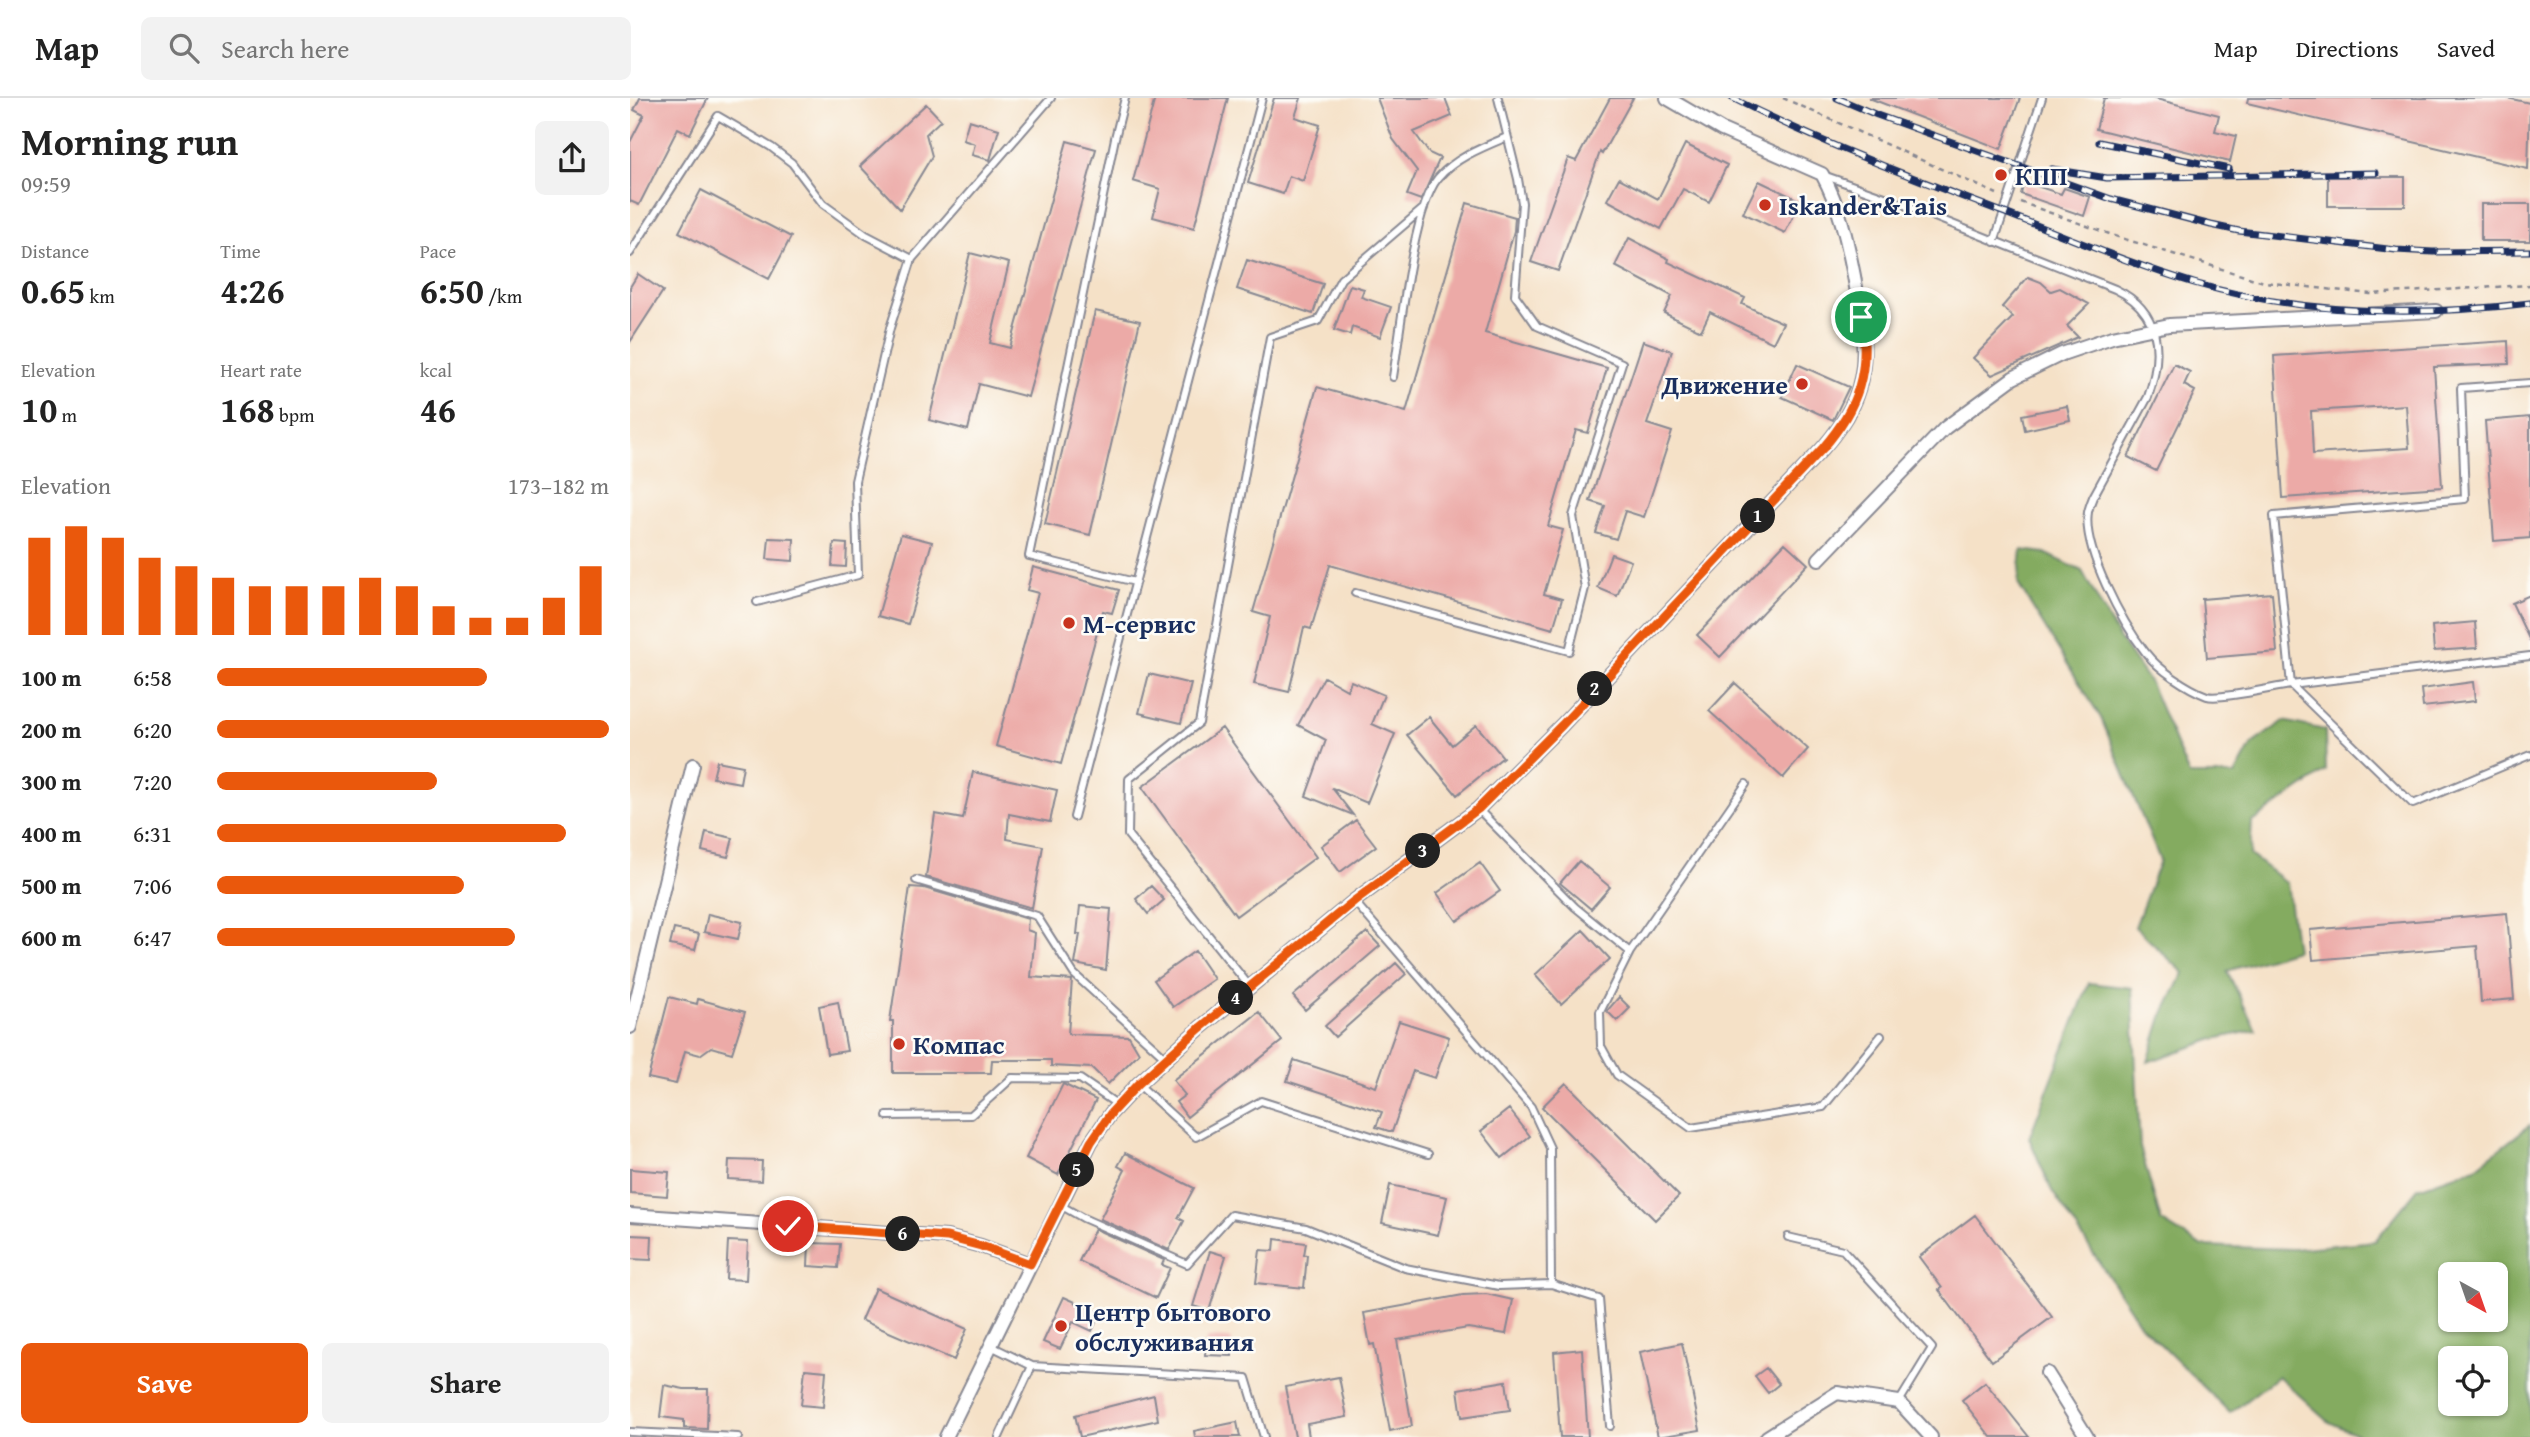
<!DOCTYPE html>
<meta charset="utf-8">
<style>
:root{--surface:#fff;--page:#f2f2f2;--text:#222;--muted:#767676;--line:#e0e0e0;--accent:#ea580c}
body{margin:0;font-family:"Gentium Book Plus",serif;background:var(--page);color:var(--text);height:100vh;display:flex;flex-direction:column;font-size:26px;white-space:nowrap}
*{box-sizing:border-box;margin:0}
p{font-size:23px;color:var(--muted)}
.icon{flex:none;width:38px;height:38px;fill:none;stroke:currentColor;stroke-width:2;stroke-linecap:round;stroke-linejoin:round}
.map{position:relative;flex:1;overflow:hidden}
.sheet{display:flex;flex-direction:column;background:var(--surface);width:630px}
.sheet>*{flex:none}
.needle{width:46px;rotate:140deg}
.tools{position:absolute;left:1808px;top:1164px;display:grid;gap:14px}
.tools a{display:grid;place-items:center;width:70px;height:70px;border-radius:10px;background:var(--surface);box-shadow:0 2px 5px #0004;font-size:35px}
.pin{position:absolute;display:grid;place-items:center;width:60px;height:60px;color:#fff;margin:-30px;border:4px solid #fff;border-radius:50%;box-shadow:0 2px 7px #0007}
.km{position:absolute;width:35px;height:35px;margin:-18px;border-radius:50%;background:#222;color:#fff;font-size:19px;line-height:35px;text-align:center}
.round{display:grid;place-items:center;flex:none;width:74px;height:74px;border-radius:10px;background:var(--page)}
.overview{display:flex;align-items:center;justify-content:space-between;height:119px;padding:0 21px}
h1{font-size:38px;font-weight:700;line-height:52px}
.stats{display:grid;grid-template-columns:repeat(3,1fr);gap:10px;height:119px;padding:7px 21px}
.stats div{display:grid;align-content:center}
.stats b{font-size:35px;font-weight:700}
.stats small{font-size:19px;font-weight:400}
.stats p{font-size:19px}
.chart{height:196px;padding:14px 21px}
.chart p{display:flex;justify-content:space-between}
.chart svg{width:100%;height:126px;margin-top:7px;stroke:var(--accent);stroke-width:6}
.button{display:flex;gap:14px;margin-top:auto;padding:14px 21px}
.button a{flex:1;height:80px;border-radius:10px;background:var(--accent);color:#fff;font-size:28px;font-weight:700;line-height:80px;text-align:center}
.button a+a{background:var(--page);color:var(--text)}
ul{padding:0 21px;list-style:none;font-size:23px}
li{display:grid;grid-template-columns:112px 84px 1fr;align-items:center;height:52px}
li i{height:18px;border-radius:9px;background:var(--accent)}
header{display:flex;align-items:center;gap:42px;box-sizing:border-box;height:98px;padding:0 35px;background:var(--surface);border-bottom:2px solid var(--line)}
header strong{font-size:33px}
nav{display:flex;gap:38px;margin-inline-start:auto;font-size:24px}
.search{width:490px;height:63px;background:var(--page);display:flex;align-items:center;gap:18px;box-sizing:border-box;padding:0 24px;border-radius:10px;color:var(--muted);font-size:26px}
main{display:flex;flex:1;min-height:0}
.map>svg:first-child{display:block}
.forest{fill:#84ab60;stroke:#506d5f;stroke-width:2;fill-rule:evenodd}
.building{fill:#ecaaa7;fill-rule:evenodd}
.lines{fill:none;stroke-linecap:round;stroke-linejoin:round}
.lane-casing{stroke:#888892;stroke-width:10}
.street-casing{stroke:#888892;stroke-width:16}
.path{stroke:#888892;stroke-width:2.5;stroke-dasharray:5 5;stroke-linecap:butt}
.lane{stroke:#fff;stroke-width:6}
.street{stroke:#fff;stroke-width:12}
.rail-casing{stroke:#1b2f5e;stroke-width:7}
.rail{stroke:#fdfcf7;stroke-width:4.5;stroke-dasharray:13;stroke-linecap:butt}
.route-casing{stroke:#fff;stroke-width:14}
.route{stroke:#ea580c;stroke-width:9}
.poi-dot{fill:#c8321e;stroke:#fdfcf7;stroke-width:2.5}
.labels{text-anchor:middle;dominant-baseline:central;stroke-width:5;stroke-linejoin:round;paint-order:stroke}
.poi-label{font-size:26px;font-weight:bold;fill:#1b2f5e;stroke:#fdfcf7;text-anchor:start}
</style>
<header>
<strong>Map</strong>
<div class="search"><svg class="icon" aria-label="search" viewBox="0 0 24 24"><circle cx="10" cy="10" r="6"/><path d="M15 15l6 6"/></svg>Search here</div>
<nav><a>Map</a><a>Directions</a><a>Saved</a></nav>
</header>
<main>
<section class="sheet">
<div class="overview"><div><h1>Morning run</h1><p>09:59</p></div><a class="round"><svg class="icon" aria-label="share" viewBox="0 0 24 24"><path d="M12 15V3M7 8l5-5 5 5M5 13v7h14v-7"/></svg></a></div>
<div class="stats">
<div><p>Distance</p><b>0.65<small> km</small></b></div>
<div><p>Time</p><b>4:26</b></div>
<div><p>Pace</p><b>6:50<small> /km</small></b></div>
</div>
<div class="stats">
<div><p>Elevation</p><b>10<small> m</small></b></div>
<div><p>Heart rate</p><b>168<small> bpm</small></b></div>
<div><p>kcal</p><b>46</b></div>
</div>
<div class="chart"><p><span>Elevation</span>173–182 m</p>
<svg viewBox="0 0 160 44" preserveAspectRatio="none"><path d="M5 44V10M15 44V6M25 44V10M35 44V17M45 44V20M55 44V24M65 44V27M75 44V27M85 44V27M95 44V24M105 44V27M115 44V34M125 44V38M135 44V38M145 44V31M155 44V20"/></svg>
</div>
<ul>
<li><b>100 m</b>6:58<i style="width:69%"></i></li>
<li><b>200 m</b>6:20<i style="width:100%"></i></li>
<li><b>300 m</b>7:20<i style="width:56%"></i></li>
<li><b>400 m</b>6:31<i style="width:89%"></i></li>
<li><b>500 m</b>7:06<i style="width:63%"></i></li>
<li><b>600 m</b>6:47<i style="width:76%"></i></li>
</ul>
<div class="button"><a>Save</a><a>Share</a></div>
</section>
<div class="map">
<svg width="1900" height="1339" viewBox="0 0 1900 1339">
<rect width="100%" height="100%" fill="#fdfcf7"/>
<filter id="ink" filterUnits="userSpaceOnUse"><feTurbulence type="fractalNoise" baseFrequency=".0143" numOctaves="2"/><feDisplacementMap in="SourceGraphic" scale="14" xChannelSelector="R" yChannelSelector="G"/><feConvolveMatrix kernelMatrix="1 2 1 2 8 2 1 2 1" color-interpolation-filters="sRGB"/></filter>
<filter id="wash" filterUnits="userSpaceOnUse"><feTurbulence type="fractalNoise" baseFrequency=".00686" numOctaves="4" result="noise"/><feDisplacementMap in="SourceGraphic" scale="28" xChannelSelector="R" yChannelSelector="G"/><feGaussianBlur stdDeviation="1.57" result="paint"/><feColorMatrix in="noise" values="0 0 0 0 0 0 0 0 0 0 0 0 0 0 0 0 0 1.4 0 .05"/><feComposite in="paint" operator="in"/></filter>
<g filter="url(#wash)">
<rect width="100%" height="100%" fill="#f5e1c7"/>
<path class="forest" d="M1392,452L1415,455L1452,473L1487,537L1520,585L1559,677H1605L1622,646L1654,623L1695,632L1696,673L1622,724L1620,757L1657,785L1666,852L1597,873L1626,932L1584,941L1518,964L1532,919L1554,875L1505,829L1530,762L1471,620L1388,486Z
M1459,885L1502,890L1510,1049L1531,1123L1571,1148L1663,1151L1745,1143L1788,1090L1845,1070L1900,1027V1339H1733L1699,1324L1648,1278L1600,1315L1511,1227L1422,1093L1399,1040ZM1820,1176H1866V1222H1820ZM1820,1260H1866V1306H1820Z"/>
<g id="blocks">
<path class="building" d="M10,0H78L60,36L48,30L9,107L0,103V44L14,17L4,12Z
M525,0H598L564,130L523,119L530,91L503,83Z
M644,0H671L665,19L690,27L673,83L659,78L653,96L618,85Z
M747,0H815L822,18L784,34L799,55L810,60L791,102L777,97L787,73L763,41Z
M980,0H1003L972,56L970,54L928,173L901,164L938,60L946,63Z
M1239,0H1390L1371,51Z
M1474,0H1522L1589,17L1585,33L1606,38L1600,64L1466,31Z
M1618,0H1877L1900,5L1898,71L1617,5Z
M296,6L311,22L296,36L302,58L270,111L230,68Z
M339,22L369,31L360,62L342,57L345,46L333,42Z
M437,43L466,51L398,299L349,286L338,332L299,322L340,155L379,165L360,245L380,250Z
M1055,46L1097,67L1079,104L1053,91L1031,131L977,102L989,80L1028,101Z
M1698,79H1775V108H1698Z
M1129,83L1171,103L1155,135L1113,115Z
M1394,84L1431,96L1434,90L1460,99L1454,118L1391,96Z
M71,92L161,139L139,181L49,134Z
M837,105L885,119L884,133L855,235L977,270L958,335L946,332L918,428L933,432L914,496L932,501L923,531L700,467L681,531L674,529L659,594L624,586L640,519L623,514L687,289L776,314Z
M1851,106H1900V143H1851Z
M999,140L1039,161L1038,164L1115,200L1112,206L1153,225L1143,245L1080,214L1071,233L1034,215L1042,198L985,168Z
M617,162L693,186L683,216L607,191Z
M8,176L33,193L0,244V189Z
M1398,179L1411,184L1421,193L1430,190L1459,206L1437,228L1448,239L1362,277L1343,260L1383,219L1372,209Z
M720,187L734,191L731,199L761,209L750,239L722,229L720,237L704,232Z
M465,213L510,223L460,437L415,426Z
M1013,243L1042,253L1017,326L1042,334L1014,419L995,413L986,441L966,435L975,408L960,403Z
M1878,243L1879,266L1804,269L1812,389L1653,400L1644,258ZM1776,307L1779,350L1683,356L1681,313Z
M1167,266L1219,289L1203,322L1152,299Z
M1544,266L1560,274L1554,287L1565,293L1526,373L1498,359Z
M1437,308L1440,322L1395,332L1392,317Z
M1900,319V440L1864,443L1855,323Z
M271,436L302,444L278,526L248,518Z
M139,440L164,441L163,463L137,461Z
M204,445L217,446L216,469L202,468Z
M1155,445L1178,466L1090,559L1067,537Z
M981,456L1001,463L987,498L968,490Z
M403,469L489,492L482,515L473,513L431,666L366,648L408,495L397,492Z
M1642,495L1647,554L1577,560L1572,501Z
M1900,497V543L1882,505Z
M1845,524L1847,550L1804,553L1802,528Z
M519,576L561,586L551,625L509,615Z
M694,579L717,592L721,583L754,597L742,626L765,636L737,705L702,690L723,717L676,698L696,642L668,627Z
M1843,584L1845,603L1793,609L1791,591Z
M1105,585L1178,651L1153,680L1079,613Z
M799,619L822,647L846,627L873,659L827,697L777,637Z
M592,630L686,759L606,818L512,689Z
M87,663L113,668L110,685L83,680Z
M343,674L427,692L420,724L379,716L377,741L413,748L402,810L296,779L305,716L333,721Z
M726,722L746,748L710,774L691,748Z
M76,734L103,740L98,759L72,753Z
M949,763L980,789L961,811L930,785Z
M850,765L870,793L827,823L807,795Z
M521,788L534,802L518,816L506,801Z
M280,789L294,790L398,821L397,832L405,835L401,879L442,882L438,936L499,938L509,955L478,986L462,970L421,968V962H362L361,975H263V923H260Z
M450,808L481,811L476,872L445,866L450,836H447Z
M1877,815L1884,901L1851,904L1847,848L1683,862L1680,832Z
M78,816L112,824L108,841L74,834Z
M44,831L69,836L65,852L40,847Z
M953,832L980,861L931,906L905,877Z
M737,834L750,848L675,912L663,898Z
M565,853L584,881L543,909L524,882Z
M766,865L776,876L705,939L695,928Z
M39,899L67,906L68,901L115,914L102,955L81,949L70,957L55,953L46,986L18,980Z
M989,899L1000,910L987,923L977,913Z
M208,904L217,953L197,956L189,908Z
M629,914L652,943L557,1019L546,1004L555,997L543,982Z
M769,923L819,939L805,980L783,973L762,1034L746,1029L752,1014L657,983L664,962L746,989Z
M936,985L1049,1098L1025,1122L912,1009Z
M433,986L466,1002L428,1077L396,1060Z
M879,1011L900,1038L872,1060L851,1033Z
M495,1055L564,1090L548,1120L554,1123L539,1152L470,1121L495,1072L488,1068Z
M99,1062L132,1063L131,1083L98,1081Z
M0,1071L39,1074L37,1098L0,1095Z
M760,1087L817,1099L808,1137L752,1125Z
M1345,1117L1422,1219L1362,1263L1309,1192L1312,1190L1289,1159Z
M465,1131L534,1162L532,1167L540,1170L526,1200L449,1163Z
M0,1137L22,1138L21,1162L0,1161Z
M645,1141L676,1145L674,1157H677L674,1190L626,1185L630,1152L644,1153Z
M98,1143L118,1144L116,1182L96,1181Z
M179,1145L210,1146L208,1170L178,1168Z
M580,1153L596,1158L579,1213L563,1208Z
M245,1190L337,1231L324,1262L231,1222Z
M856,1196L883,1202L876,1236L838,1230L767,1242L782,1328L760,1333L744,1246L740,1247L734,1215L833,1197Z
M434,1199L470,1215L462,1233L443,1224L430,1251L413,1244Z
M576,1240L602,1241V1258L575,1257Z
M1052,1245L1070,1332L1028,1339L1010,1254Z
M952,1251L958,1339H930L924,1254Z
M1136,1270L1149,1286L1138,1295L1125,1278Z
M175,1271L196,1273L193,1309L171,1307Z
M709,1279L717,1319L677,1326L679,1339H665L655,1289Z
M876,1283L880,1312L832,1319L828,1291Z
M1355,1284L1399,1339H1361L1332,1302Z
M34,1287L54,1291H78L77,1331L54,1330V1322L30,1319Z
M524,1297L528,1322L450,1339L445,1317Z
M607,1324L610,1339H565L564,1333Z"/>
</g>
</g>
<g filter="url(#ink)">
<use href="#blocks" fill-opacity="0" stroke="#888892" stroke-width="2"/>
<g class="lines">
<defs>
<path id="lane" d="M495,0L485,40L399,458L505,484
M1193,77L1252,98L1485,191C1532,213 1533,256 1518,299L1463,399C1461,404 1459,409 1458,414C1452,451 1493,526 1516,555C1528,571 1558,591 1577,598C1589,602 1645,589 1661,587L1783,706L1900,657
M1364,144L1412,0
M0,155L88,18L141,49L162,65L193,106L236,137L282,161
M763,279C770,236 783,110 808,80C825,60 853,49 877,39
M1900,285L1831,290L1835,401L1644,418L1661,587L1900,558
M725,495L939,553L955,490L943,418L992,265L907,228L885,197L892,105L888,81L868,0
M127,504L228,477L225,383L260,230L282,161L421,0
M848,711L945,809L1000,854L970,914L971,948L987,977L1061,1030L1193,1009L1251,938
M444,719L632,0
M286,782L407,818L444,876L536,960
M724,803L901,1009L920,1050L921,1186L969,1201L980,1328
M1000,854L1116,686
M620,889L498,737L499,681L569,625L640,239L688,223L711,181L794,110
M508,986L566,1039L631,1003L798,1056
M257,1018L341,1017L382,980L450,981L488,1007
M430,1107L453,1120L557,1166L601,1117L676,1130L775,1170L869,1188L921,1186
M1158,1139L1213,1152L1302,1250L1269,1304
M361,1248L402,1268
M0,1334L108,1339
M369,1339L402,1268L616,1280L634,1339"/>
<path id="street" d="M1189,461L1315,330L1383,280L1432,256L1482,239L1539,227L1806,213
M0,929L63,667
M0,1117L317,1139L351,1148L400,1166
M1417,1275L1457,1339
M316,1339L461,1044L481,1015L508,986L570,930L724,803L848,711L932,627L1193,350C1245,290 1237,251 1224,178C1217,142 1210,109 1192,76L1092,32L1037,0
M1137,1339L1207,1295L1269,1304L1301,1339"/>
</defs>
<use href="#lane" class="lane-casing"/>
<use href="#street" class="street-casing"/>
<path class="path" d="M1153,0L1367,96
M1390,104L1488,139L1634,184L1740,196L1900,187"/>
<use href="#lane" class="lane"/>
<use href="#street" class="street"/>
<defs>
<path id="rail" d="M1102,0C1191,45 1283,80 1375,115C1438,139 1500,166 1564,185C1673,217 1788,219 1900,205
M1207,0L1247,17L1481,101L1581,127L1609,133L1766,152L1803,154L1900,153
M1469,44L1599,71
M1422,71L1477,80L1746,75"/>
</defs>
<use href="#rail" class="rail-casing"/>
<use href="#rail" class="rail"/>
</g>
</g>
<g class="lines" filter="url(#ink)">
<defs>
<path id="route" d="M158,1128L317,1139L351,1148L400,1166L461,1044L481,1015L508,986L570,930L724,803L848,711L932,627L1193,350C1228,310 1241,272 1231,219"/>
</defs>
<use href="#route" class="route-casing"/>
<use href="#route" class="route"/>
</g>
<g class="poi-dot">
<circle cx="1371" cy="77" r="7"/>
<circle cx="1135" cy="107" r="7"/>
<circle cx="1172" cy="286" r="7"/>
<circle cx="439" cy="525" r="7"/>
<circle cx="269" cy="946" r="7"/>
<circle cx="431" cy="1228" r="7"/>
</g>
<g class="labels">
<g class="poi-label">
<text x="1385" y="77">КПП</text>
<text x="1149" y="107">Iskander&amp;Tais</text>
<text x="1158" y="286" text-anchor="end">Движение</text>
<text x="453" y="525">М-сервис</text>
<text x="283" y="946">Компас</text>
<text x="445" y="1213">Центр бытового<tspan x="445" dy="30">обслуживания</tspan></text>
</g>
</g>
</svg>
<div class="tools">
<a><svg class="needle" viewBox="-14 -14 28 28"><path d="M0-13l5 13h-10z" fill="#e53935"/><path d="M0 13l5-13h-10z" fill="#767676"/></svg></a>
<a><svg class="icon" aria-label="locate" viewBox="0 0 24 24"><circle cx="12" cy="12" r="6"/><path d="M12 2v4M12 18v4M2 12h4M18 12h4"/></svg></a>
</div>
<div class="pin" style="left:1231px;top:219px;background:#1e9e55"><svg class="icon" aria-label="arrive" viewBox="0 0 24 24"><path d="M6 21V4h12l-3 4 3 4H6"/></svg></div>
<div class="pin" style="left:158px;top:1128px;background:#d93025"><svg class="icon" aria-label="check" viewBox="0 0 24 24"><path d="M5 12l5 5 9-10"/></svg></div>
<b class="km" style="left:1128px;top:418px">1</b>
<b class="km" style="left:965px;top:591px">2</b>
<b class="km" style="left:793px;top:753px">3</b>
<b class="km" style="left:606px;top:900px">4</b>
<b class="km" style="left:447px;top:1072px">5</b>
<b class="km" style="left:273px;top:1136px">6</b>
</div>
</main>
